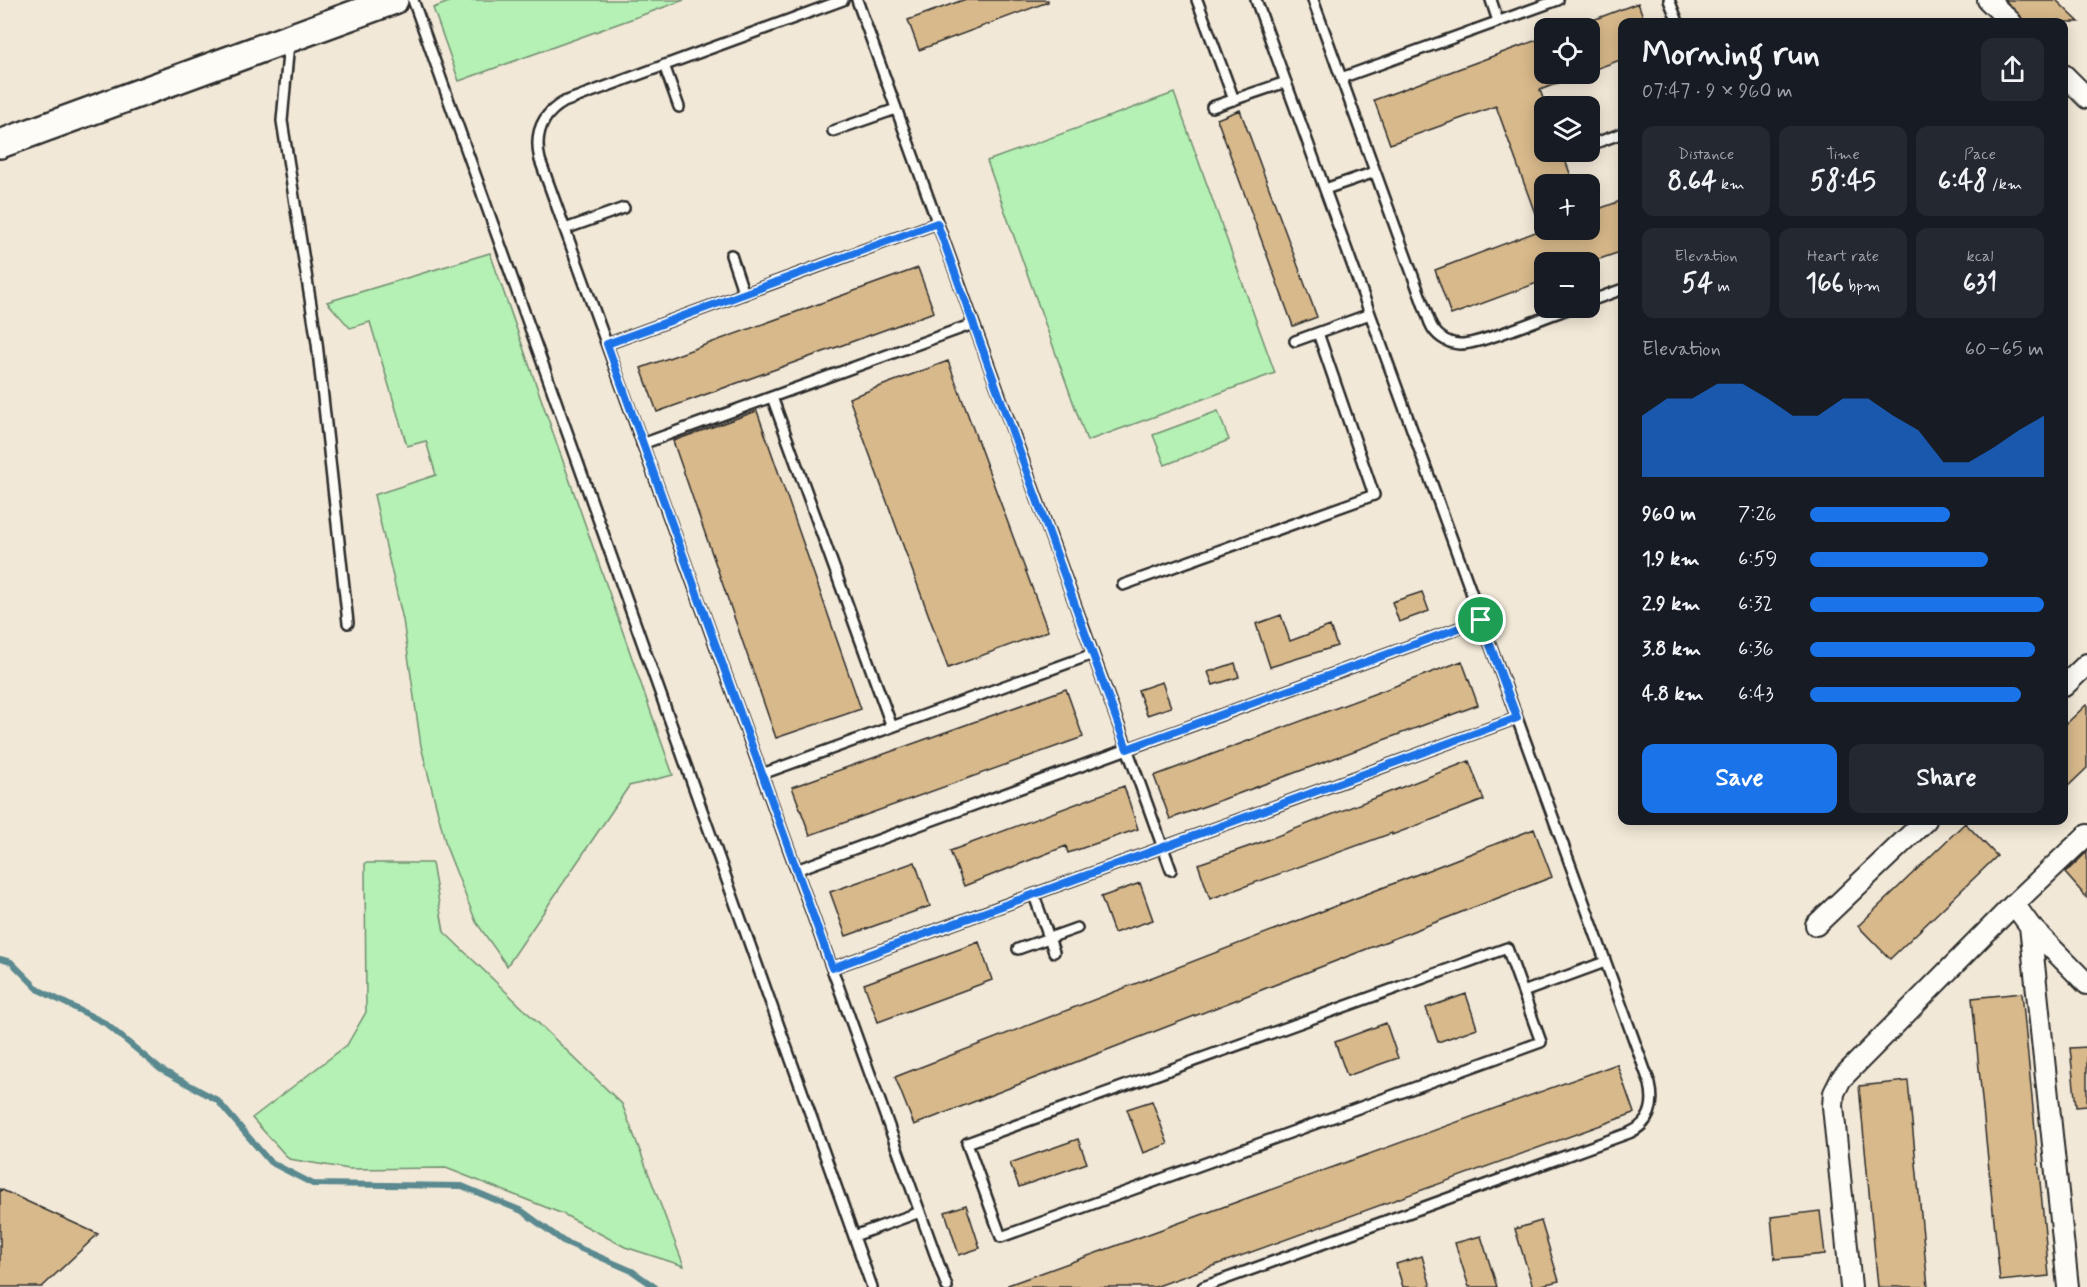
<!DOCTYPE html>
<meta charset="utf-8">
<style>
:root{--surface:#171b24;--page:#242831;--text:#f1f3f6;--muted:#9ea1a6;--accent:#1a73e8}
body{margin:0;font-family:Mynerve,sans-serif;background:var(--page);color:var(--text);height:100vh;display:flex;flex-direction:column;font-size:22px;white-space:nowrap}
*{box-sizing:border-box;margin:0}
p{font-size:20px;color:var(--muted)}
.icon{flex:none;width:33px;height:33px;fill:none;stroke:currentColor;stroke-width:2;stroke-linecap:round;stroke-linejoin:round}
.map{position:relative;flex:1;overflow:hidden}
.drawer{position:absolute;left:1618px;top:18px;width:450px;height:807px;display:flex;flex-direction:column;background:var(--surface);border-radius:12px;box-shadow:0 3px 15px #0003}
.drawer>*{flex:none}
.controls{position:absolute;left:1534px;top:18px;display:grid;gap:12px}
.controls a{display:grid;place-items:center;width:66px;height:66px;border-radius:12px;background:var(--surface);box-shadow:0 3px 15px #0003;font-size:30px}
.pin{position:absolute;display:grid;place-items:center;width:51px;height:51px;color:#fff;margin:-26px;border:3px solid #fff;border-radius:50%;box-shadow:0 2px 6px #0007}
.round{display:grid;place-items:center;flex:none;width:63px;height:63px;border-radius:12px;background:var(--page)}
.head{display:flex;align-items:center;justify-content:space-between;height:102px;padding:0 24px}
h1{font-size:33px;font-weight:700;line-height:45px}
.stats{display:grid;grid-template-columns:repeat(3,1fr);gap:9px;height:102px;padding:6px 24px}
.stats div{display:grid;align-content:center;border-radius:12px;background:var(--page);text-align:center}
.stats b{font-size:26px;font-weight:700}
.stats small{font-size:16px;font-weight:400}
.stats p{font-size:16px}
.chart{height:168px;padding:12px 24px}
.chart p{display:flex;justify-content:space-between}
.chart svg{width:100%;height:108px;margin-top:6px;fill:var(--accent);opacity:.7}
.button{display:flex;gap:12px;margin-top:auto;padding:12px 24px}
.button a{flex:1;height:69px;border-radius:12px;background:var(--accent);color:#fff;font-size:24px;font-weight:700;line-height:69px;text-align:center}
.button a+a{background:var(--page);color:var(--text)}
ul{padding:0 24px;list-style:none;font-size:20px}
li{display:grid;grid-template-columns:96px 72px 1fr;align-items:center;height:45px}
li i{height:15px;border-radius:8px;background:var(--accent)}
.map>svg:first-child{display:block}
.green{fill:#b5f0b4;stroke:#708e70;stroke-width:1.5}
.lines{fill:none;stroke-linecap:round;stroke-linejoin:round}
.stream{stroke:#5a8a90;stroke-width:6}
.building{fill:#d8b98b;stroke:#2b2b2b;stroke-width:1.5}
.lane-casing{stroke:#2b2b2b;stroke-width:14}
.street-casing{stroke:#2b2b2b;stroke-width:24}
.secondary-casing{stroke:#2b2b2b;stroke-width:32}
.lane{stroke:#fdfcf7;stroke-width:9}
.street{stroke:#fdfcf7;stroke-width:20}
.secondary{stroke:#fdfcf7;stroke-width:27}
.route-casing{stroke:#fff;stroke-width:12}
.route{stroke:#1a73e8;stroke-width:8}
</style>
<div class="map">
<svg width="2087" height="1287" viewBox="0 0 2087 1287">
<rect width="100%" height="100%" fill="#f2e8d7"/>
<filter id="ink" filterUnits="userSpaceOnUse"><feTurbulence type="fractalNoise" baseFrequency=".0167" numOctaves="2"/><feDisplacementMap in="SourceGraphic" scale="12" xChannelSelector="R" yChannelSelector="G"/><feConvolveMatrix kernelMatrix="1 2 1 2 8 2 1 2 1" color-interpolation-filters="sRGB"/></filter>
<g filter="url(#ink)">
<path class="green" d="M454,0H684L459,81L433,8Z
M1174,93L1275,373L1087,441L987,161Z
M490,253L673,775L629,786L507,966L476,922L447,849L421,746L403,620L374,495L436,475L426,441L407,446L370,322L350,328L327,302Z
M1218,411L1229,440L1165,465L1153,435Z
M365,863H432L444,932L622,1104L684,1266L625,1247L563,1214L446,1168L349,1169L289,1159L252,1118L347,1045L366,1012Z"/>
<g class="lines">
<path class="stream" d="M0,959L11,962L39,990L105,1023L160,1069L217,1100L270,1162L313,1184L462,1186L522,1211L563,1241L632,1271L655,1287"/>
</g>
<path class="building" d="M963,0H1048V2L919,50L908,20Z
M2005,0H2056L2079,22H2025Z
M1638,3L1645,22H1623V59L1590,71V21Z
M1545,37V74H1579V75L1540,90L1545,104V152H1562L1574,184H1545V230H1590V212L1623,200V251L1591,262H1545V280L1451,315L1435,270L1541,230L1496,106L1390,144L1374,100Z
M1240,110L1317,317L1293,326L1217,119Z
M918,268L934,312L657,412L641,368Z
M948,361L1048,631L948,668L849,398Z
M757,411L861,709L776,738L673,441Z
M1422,592L1429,611L1399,622L1392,602Z
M1281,615L1290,641L1330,626L1337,646L1270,667L1256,624Z
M1462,661L1478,705L1170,819L1154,776Z
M1235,663L1239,677L1213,685L1208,672Z
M1162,682L1171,707L1147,715L1138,690Z
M1066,689L1083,737L810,835L792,787Z
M2087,704V768L2064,790V726Z
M1469,761L1484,800L1392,835V833L1210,899L1198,864L1259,843Z
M1124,786L1138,829L1068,853L1066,846L964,886L950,851Z
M1965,823L1997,856L1890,959L1858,926Z
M1534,829L1552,877L914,1125L895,1077Z
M2087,852V898L2065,873Z
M915,862L930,906L846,936L830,892Z
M1140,883L1153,920L1114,933L1101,897Z
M979,942L992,980L878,1022L864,984Z
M2022,993L2049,1276L2000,1281L1972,998Z
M1466,994L1477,1028L1438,1042L1426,1008Z
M1386,1023L1398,1058L1347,1076L1335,1042Z
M2087,1047V1106L2076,1107L2070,1048Z
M1617,1064L1634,1113L1155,1287H1009L1008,1285Z
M1908,1081L1928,1287H1878L1859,1086Z
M1152,1101L1168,1144L1143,1153L1127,1109Z
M1078,1139L1087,1163L1019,1187L1010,1163Z
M0,1189L98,1234L42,1287H0Z
M966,1205L980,1248L959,1255L945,1212Z
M1820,1211L1825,1254L1775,1259L1771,1217Z
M1541,1221L1559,1281L1533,1287L1515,1229Z
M1481,1236L1497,1287H1469L1455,1243Z
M1422,1256L1431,1287H1403L1396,1264Z"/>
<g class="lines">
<defs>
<path id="lane" d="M413,0L872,1287
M843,0L564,102C541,115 534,135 540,160L947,1287
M857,0L1171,870
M1197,0L1234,100
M1313,0L1430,323C1435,335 1446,343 1459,344C1478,346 1548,315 1571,308
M1491,0L1498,21
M1669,0L1678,22
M289,42L282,121L317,343L348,623
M664,65L679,107
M1341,78L1558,0
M1212,107L1286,82
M833,131L896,109
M1590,145L1623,133
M1325,189L1375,172
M565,229L624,208
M731,255L744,294
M1590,301L1623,289
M1295,341L1370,314
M607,344L937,223
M772,397L892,727
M642,444L973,324
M1123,585L1374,495L1318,333
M762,774L1093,654
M796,870L1481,620
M1034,895L1054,952
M1507,948L1541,1042L1001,1237L967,1143Z
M1018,949L1077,928
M832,968L1517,718
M1523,992L1605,962
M854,1236L920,1212
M1203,1287L1629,1133C1650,1124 1655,1105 1650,1084L1256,0"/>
<path id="street" d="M1988,0L2011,22
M2064,75L2087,98
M2064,686L2087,664
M2014,904L2030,926L2068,1287
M1816,925L1926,820
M2030,926L2087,984
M1851,1287L1833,1106L1834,1093L1841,1079L2014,904L2087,835"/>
<path id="secondary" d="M0,144L394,0"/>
</defs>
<use href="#lane" class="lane-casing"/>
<use href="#street" class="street-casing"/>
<use href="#secondary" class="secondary-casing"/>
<use href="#lane" class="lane"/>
<use href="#street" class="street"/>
<use href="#secondary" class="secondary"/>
</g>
</g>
<g class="lines" filter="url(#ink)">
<defs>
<path id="route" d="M937,223L1127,749L1481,620L1517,718L832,968L607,344Z"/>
</defs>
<use href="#route" class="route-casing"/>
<use href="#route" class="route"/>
</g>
</svg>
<div class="controls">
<a><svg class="icon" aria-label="locate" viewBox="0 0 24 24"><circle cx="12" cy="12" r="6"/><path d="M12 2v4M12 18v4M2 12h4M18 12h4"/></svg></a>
<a><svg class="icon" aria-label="layers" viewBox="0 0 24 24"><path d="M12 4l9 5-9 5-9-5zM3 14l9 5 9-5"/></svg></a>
<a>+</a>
<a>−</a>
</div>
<div class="pin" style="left:1481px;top:620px;background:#1e9e55"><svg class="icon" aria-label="arrive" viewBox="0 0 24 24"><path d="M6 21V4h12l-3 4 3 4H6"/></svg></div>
<section class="drawer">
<div class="head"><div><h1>Morning run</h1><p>07:47 · 9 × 960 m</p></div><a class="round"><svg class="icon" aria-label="share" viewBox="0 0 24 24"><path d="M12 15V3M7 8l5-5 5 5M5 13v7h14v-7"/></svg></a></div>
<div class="stats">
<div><p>Distance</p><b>8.64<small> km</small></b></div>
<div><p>Time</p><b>58:45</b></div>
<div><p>Pace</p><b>6:48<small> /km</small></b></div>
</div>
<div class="stats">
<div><p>Elevation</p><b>54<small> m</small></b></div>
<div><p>Heart rate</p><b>166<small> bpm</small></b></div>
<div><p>kcal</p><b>631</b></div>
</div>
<div class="chart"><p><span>Elevation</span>60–65 m</p>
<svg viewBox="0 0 160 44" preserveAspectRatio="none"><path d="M0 44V19L10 12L20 12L30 6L40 6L50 12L60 19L70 19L80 12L90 12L100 19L110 25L120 38L130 38L140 32L150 25L160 19V44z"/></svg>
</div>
<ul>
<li><b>960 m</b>7:26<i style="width:60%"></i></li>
<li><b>1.9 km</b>6:59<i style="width:76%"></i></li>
<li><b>2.9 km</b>6:32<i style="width:100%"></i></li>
<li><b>3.8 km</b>6:36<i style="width:96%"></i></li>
<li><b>4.8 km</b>6:43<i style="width:90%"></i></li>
</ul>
<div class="button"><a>Save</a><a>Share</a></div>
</section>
</div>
